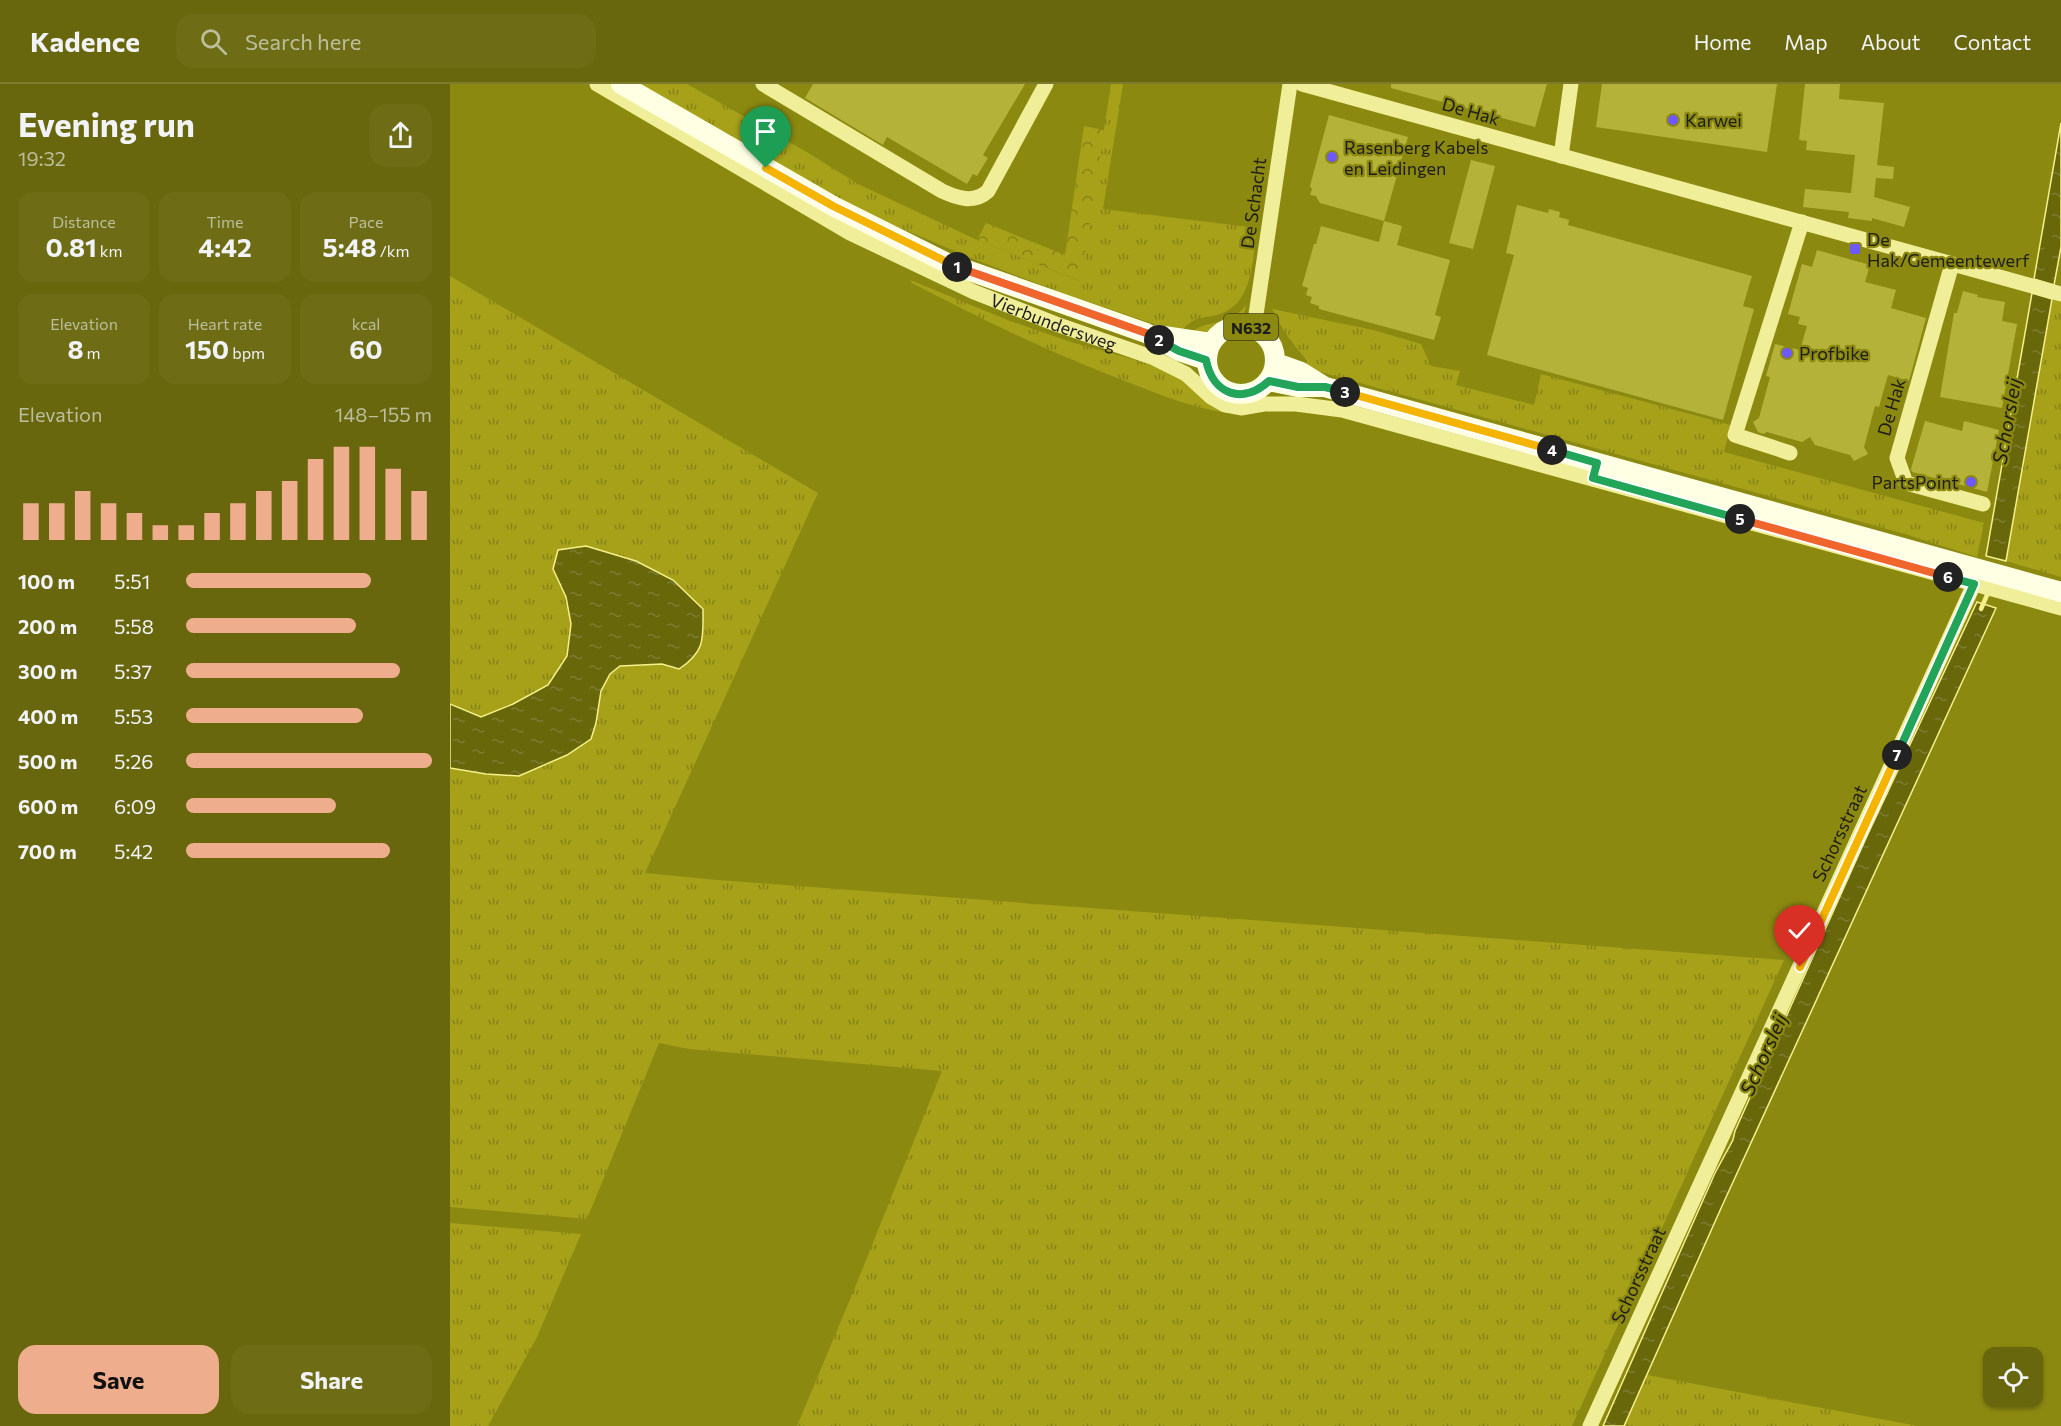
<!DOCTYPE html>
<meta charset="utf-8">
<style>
:root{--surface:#69670d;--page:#6e6d16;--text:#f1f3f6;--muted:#bdbe9d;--line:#7c7b2e;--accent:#eead8d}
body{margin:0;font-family:Commissioner,sans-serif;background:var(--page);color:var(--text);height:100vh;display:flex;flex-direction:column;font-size:22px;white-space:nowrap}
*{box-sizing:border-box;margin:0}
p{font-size:20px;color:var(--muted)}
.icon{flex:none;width:33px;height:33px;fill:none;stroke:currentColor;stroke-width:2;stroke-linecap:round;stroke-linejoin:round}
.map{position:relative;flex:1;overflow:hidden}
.drawer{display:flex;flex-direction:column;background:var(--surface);width:450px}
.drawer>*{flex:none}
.controls{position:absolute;left:1533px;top:1263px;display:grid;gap:12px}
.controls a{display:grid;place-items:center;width:60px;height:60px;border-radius:12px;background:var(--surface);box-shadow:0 2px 4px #0004;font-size:30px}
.pin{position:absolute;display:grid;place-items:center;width:51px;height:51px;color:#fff;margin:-62px -26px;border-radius:50% 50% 50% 0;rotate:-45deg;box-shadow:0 0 6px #0007}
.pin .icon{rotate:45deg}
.km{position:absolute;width:30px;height:30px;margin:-15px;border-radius:50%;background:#222;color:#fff;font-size:16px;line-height:30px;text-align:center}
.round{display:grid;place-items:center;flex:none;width:63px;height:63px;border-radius:18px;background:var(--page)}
.headline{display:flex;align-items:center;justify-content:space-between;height:102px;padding:0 18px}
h1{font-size:33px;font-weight:700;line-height:45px}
.stats{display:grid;grid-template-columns:repeat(3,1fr);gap:9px;height:102px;padding:6px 18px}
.stats div{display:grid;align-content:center;border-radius:15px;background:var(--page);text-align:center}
.stats b{font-size:26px;font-weight:700}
.stats small{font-size:16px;font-weight:400}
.stats p{font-size:16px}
.chart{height:168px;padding:12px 18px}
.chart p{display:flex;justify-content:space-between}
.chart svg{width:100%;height:108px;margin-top:6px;stroke:var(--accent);stroke-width:6}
.action{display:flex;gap:12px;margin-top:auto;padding:12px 18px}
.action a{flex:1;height:69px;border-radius:18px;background:var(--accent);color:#111;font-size:24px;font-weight:700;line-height:69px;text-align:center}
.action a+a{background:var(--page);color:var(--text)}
ul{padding:0 18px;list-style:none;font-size:20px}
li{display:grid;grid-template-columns:96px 72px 1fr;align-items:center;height:45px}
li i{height:15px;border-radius:8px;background:var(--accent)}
header{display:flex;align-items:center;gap:36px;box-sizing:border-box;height:84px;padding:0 30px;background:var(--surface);border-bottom:2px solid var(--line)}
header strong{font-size:28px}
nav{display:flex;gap:33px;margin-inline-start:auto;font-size:21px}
.search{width:420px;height:54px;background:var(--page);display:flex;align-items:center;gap:15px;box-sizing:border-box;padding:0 21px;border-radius:18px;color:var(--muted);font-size:22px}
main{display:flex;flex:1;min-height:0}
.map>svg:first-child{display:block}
.grass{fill:url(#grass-tufts)}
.forest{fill:url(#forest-crowns)}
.water{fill:url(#water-ripples);stroke:#f5f08a;stroke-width:1.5}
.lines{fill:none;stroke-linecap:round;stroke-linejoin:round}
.stream{stroke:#f5f08a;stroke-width:4.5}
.building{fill:#b5b23a}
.minor{stroke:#f1ee99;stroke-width:15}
.major{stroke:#feffe3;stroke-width:20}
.split-1-casing{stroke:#fff;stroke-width:12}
.split-2-casing{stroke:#fff;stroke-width:12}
.split-3-casing{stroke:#fff;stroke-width:12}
.split-4-casing{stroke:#fff;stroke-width:12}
.split-5-casing{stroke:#fff;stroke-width:12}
.split-6-casing{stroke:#fff;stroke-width:12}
.split-7-casing{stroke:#fff;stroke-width:12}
.split-8-casing{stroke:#fff;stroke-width:12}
.split-1{stroke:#f5b400;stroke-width:8}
.split-2{stroke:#f0652b;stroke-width:8}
.split-3{stroke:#22a559;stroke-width:8}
.split-4{stroke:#f5b400;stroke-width:8}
.split-5{stroke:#22a559;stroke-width:8}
.split-6{stroke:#f0652b;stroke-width:8}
.split-7{stroke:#22a559;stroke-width:8}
.split-8{stroke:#f5b400;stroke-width:8}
.poi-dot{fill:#6e59ff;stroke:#8c8911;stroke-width:2}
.labels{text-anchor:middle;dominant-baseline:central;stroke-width:4.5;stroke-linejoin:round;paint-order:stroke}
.shield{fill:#8c8911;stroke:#3e3d19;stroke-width:1.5}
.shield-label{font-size:16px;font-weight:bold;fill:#1d1d1d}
.street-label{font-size:18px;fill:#1d1d1d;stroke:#8c8911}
.poi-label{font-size:18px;fill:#1d1d1d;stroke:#8c8911;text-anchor:start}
.water-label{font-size:20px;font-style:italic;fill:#1d1c18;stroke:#8c8911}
</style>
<header>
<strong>Kadence</strong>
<div class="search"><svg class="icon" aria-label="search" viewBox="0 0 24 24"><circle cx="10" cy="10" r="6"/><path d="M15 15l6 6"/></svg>Search here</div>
<nav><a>Home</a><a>Map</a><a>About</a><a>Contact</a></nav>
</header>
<main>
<section class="drawer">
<div class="headline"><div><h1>Evening run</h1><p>19:32</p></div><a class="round"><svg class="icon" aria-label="share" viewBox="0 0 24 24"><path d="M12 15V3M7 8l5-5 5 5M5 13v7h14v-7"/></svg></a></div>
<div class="stats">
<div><p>Distance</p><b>0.81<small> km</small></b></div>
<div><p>Time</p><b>4:42</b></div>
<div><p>Pace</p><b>5:48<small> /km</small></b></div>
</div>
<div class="stats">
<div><p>Elevation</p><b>8<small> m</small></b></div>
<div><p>Heart rate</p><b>150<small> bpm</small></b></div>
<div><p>kcal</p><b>60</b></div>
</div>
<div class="chart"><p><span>Elevation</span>148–155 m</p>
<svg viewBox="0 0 160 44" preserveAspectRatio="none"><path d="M5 44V29M15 44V29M25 44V24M35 44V29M45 44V33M55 44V38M65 44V38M75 44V33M85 44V29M95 44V24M105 44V20M115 44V11M125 44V6M135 44V6M145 44V15M155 44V24"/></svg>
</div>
<ul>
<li><b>100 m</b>5:51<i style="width:75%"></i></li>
<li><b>200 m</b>5:58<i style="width:69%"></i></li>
<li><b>300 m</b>5:37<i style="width:87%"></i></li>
<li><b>400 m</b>5:53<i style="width:72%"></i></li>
<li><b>500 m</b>5:26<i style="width:100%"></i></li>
<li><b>600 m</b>6:09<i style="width:61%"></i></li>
<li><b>700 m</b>5:42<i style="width:83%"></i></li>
</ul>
<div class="action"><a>Save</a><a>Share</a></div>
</section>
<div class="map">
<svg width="1611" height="1342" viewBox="0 0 1611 1342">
<defs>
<pattern id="grass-tufts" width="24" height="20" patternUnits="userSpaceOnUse" patternTransform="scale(1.5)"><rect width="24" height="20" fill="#a6a119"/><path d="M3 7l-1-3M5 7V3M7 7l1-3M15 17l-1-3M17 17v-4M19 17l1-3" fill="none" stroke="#878316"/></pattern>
<pattern id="forest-crowns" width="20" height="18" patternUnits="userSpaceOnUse" patternTransform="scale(1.5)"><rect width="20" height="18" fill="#a6a119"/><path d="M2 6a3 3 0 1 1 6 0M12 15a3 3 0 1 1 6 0" fill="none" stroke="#878316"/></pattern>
<pattern id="water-ripples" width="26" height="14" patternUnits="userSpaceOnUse" patternTransform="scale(1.5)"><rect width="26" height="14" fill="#68670a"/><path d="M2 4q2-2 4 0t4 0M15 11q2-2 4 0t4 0" fill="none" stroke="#7d7c36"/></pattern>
</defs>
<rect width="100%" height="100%" fill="#8c8911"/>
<path class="grass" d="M186,0H237L360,70L408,100L527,156L630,197L661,0H673L653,125L807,144C802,177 804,225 762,232C747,234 739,236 731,249L615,210L521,174L427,134L366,105Z
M0,192L368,409L195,789L267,796L1334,876L1122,1342H347L406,1201L492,987L239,965L209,959L137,1135L0,1123Z
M460,196L560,237L624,259L693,278L725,290L778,329C736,323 696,305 657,290C591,264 525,232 462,199Z
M1602,215L1611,218V493L1556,477Z
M796,221C793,244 779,240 764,253L740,251C753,233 778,246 796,221Z
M822,225L923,246L971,260L981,282L1010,287L1006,301L1084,321L1091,290L1281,341L1274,368L1534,439L1527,473L1455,450L856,284L857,277L835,249Z
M0,1139L131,1150L87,1253L38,1342H0Z
M1197,1291L1468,1342H1174Z"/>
<path class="forest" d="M634,42L654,46L631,197L527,156L536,139L615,171Z"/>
<path class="water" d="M1611,39V163L1604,201L1584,195Z
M1582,209L1602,215L1556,477L1536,472Z
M136,462L186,477L223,496L253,525C253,554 256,567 229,585L212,580L170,582L160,590L151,607L146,639L141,655L117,671L69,692L36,690L0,684V620L31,633L63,620L98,601L117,572L121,540L116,513L103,485L108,466Z
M1527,518L1546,524L1272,1122L1174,1342H1153L1265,1089L1283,1056L1285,1047L1417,752Z"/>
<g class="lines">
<path class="stream" d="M1531,525L1537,511"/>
</g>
<path class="building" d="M363,0H575L533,71L538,74L527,92L523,90L517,100L437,53L433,61L355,14Z
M941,0H1097L1085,43L941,4Z
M1152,0H1327L1317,68L1146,43Z
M1355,0H1390L1389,15L1434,19L1427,81L1444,83L1443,95L1426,94L1424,113L1460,123L1454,143L1422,134V137L1398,134L1399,128L1353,123L1355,105L1401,109L1405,71L1356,66L1357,57L1349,56Z
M879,31L958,53L934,137L870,119L866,112L860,111L862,105L860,102Z
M1021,76L1045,82L1023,165L999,159Z
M1067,121L1098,129L1099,125L1110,128L1109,133L1119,136L1118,141L1302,192L1293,222L1304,225L1273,336L1037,271L1064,171L1056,169Z
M934,137L952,142L947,161L1000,176L985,231L991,233L984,256L869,225V222L860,219L862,213L856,211L858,204L852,202L864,160H866L871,142L929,158Z
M1367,166L1420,181L1415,198L1446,206L1441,224L1476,234L1459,297L1438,291L1429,323L1425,322L1414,363L1418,370L1404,377L1400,371L1365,361L1360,353L1352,358L1317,348L1313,350L1308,348L1303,338L1309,334L1320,293L1316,292L1325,260L1350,266L1357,242L1348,240L1350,233L1338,230L1352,180L1362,183Z
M1513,207L1528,211L1527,213L1555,218L1552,237L1567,240L1552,324L1490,313L1504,229H1507Z
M1475,337L1512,347L1514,337L1549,346L1537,408L1508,400L1507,403L1488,398V395L1462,388L1461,385Z"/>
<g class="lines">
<g class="minor">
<path id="s1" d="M147,0L400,149L524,208L606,240L704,274L736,290L761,313L775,321L791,324L814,320H846L892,326L1611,524"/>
<path d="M313,0L492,107C507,114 524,120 538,107L596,0"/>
<path d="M852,0L1611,210"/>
<path d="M1111,72L1121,0"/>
<path d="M1502,180L1447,374L1456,399L1533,420"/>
<path d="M804,244L840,0"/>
<path d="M1340,369L1285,351L1352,138"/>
<path d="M1140,1342L1524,500"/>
</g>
<path class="major" d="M171,0L383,122L497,179L696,249L729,267L756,276
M757 276a34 34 0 1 1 68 0a34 34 0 1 1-68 0Z
M707,251L761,259
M826,279L851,288L875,303L1611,508
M819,297L848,303H875"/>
</g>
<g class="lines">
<defs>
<path id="split-1" d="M316,84L383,122L507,183"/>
<path id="split-2" d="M507,183L696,249L709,256"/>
<path id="split-3" d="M709,256L729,267L756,276C763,311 793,321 819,297L848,303H875L895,308"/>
<path id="split-4" d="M895,308L1102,366"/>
<path id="split-5" d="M1102,366L1147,379L1143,394L1290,435"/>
<path id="split-6" d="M1290,435L1498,493"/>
<path id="split-7" d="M1447,671L1524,500L1498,493"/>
<path id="split-8" d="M1350,883L1447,671"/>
</defs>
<use href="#split-1" class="split-1-casing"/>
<use href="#split-2" class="split-2-casing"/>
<use href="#split-3" class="split-3-casing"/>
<use href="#split-4" class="split-4-casing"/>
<use href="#split-5" class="split-5-casing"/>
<use href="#split-6" class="split-6-casing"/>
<use href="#split-7" class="split-7-casing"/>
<use href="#split-8" class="split-8-casing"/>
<use href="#split-1" class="split-1"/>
<use href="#split-2" class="split-2"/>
<use href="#split-3" class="split-3"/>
<use href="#split-4" class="split-4"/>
<use href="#split-5" class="split-5"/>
<use href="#split-6" class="split-6"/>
<use href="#split-7" class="split-7"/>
<use href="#split-8" class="split-8"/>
</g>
<g class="poi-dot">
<circle cx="1223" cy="36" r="6"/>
<circle cx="882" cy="73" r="6"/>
<rect x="1399" y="159" width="12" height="12" rx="3"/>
<circle cx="1337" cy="269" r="6"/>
<circle cx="1521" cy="398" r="6"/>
</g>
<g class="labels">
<rect class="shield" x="774" y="230" width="54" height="26" rx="4.5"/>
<g class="shield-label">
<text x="801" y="243">N632</text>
</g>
<g class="street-label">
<text transform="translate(1021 27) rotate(16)">De Hak</text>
<text transform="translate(803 119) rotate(-82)">De Schacht</text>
<text stroke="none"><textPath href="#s1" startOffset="516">Vierbundersweg</textPath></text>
<text transform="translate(1441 323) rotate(-74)">De Hak</text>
<text transform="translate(1389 749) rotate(-65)">Schorsstraat</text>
<text transform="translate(1188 1191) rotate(-65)">Schorsstraat</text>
</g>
<g class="poi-label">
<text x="1235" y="36">Karwei</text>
<text x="894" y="63">Rasenberg Kabels<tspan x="894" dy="21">en Leidingen</tspan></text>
<text x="1417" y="155">De<tspan x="1417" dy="21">Hak/Gemeentewerf</tspan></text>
<text x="1349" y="269">Profbike</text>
<text x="1509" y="398" text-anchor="end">PartsPoint</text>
</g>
<g class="water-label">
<text transform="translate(1556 337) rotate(-80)">Schorsleij</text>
<text transform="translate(1313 970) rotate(-66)">Schorsleij</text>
</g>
</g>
</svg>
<div class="controls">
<a><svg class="icon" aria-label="locate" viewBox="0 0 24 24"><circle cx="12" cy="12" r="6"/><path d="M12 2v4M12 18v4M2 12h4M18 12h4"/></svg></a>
</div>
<div class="pin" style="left:316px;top:84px;background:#1e9e55"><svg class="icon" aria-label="arrive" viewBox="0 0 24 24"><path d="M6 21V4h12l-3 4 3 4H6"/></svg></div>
<div class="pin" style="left:1350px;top:883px;background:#d93025"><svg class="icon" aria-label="check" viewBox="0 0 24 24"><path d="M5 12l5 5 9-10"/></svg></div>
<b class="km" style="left:507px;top:183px">1</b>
<b class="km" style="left:709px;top:256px">2</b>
<b class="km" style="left:895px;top:308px">3</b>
<b class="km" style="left:1102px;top:366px">4</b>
<b class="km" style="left:1290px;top:435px">5</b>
<b class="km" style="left:1498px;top:493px">6</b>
<b class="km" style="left:1447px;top:671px">7</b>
</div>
</main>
